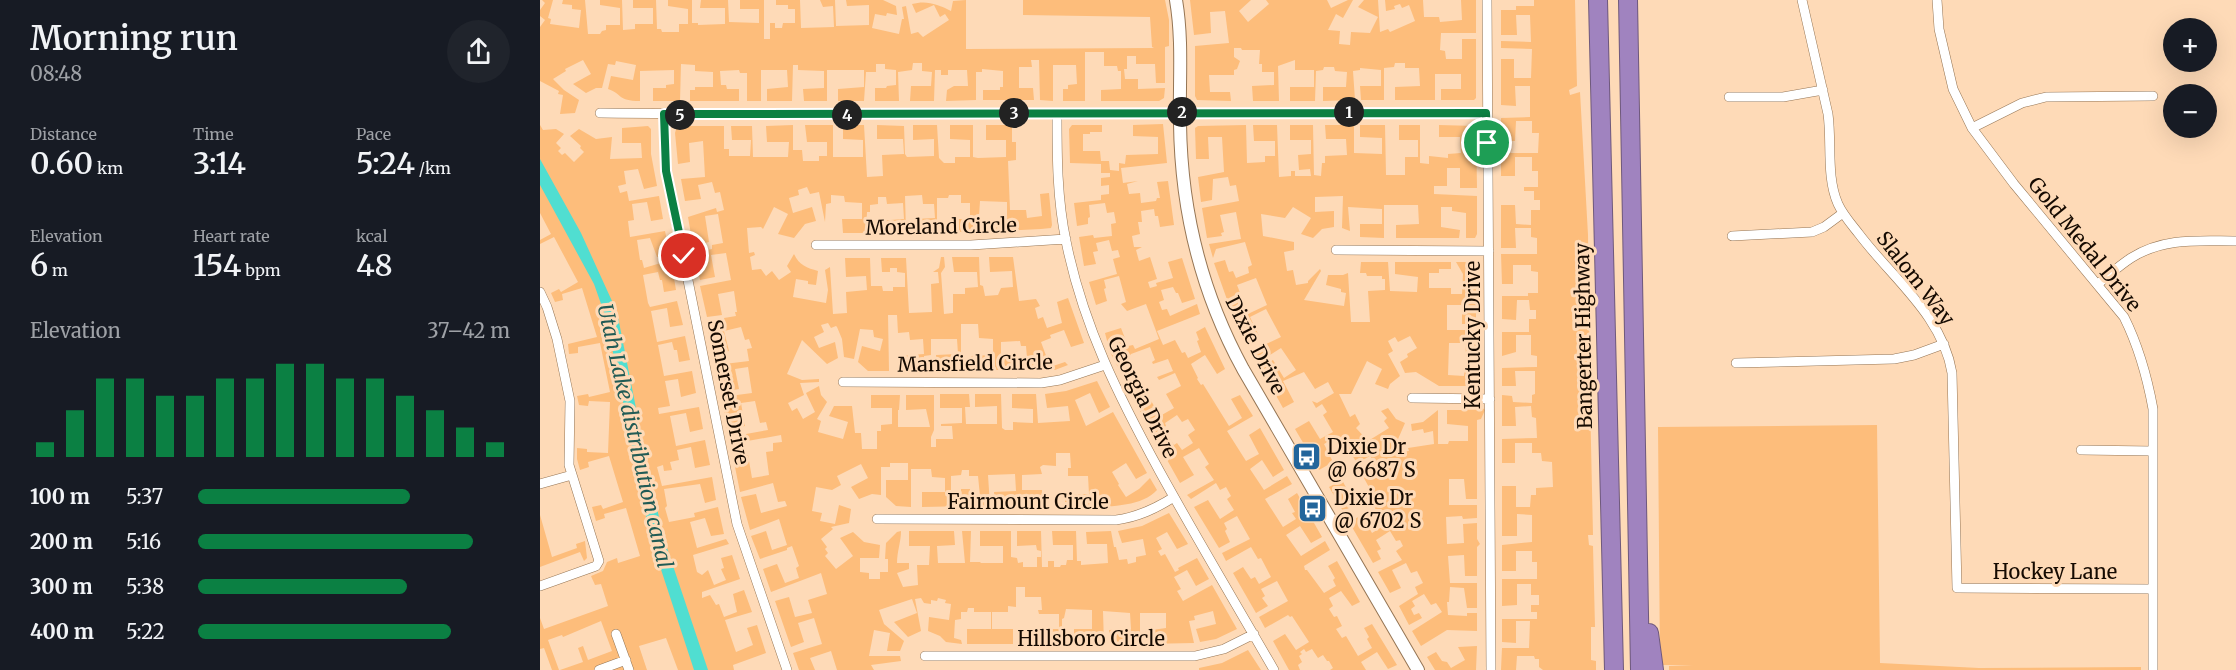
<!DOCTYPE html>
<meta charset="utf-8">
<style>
:root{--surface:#171b24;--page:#20242c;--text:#f1f3f6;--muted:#9ea1a6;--accent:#0b8043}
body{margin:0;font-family:Merriweather,serif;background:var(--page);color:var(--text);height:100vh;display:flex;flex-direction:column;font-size:22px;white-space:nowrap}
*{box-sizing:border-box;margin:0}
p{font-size:20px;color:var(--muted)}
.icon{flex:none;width:33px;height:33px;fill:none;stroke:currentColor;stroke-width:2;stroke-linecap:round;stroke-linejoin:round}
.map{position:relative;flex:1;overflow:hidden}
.drawer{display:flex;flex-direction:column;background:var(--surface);width:540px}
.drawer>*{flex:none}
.controls{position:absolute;left:1623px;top:18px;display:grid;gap:12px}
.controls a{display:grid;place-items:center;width:54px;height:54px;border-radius:50%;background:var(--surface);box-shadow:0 6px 24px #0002;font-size:30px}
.pin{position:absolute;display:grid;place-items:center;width:51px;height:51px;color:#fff;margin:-26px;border:3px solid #fff;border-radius:50%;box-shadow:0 2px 6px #0007}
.km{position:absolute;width:30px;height:30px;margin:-15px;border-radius:50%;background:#222;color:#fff;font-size:16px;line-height:30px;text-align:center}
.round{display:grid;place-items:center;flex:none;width:63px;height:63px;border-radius:32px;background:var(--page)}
.summary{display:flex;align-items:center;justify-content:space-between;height:102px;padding:0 30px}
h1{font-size:33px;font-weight:600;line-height:45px}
.stats{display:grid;grid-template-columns:repeat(3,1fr);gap:9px;height:102px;padding:6px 30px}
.stats div{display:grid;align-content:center}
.stats b{font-size:30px;font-weight:600}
.stats small{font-size:16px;font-weight:400}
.stats p{font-size:16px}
.chart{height:168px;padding:12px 30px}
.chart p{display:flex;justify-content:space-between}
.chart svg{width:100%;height:108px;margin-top:6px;stroke:var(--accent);stroke-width:6}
ul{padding:0 30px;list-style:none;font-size:20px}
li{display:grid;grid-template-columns:96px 72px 1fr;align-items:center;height:45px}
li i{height:15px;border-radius:8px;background:var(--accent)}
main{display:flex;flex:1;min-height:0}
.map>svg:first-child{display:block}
.green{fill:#fdbd7b}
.water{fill:#50ded1}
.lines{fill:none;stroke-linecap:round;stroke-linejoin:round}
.minor-casing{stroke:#957554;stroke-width:10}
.tertiary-casing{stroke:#957554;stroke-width:14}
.motorway-casing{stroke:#6f597c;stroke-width:20}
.minor{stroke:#fff;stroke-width:9}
.tertiary{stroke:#fff;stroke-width:12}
.motorway{stroke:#a083bf;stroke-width:18}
.route-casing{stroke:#fff;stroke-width:12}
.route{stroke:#0b8043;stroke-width:8}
.labels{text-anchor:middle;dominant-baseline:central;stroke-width:6;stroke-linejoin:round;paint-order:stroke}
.street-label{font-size:20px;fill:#150a01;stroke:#fedab7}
.poi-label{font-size:20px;fill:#150a01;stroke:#fedab7;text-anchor:start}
.water-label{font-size:21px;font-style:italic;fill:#215b55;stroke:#fedab7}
</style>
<main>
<section class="drawer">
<div class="summary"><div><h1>Morning run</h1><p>08:48</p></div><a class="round"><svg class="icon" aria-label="share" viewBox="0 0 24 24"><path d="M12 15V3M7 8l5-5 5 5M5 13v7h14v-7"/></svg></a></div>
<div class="stats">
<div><p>Distance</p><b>0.60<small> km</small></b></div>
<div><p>Time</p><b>3:14</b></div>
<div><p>Pace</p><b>5:24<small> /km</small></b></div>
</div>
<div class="stats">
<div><p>Elevation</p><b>6<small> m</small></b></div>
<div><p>Heart rate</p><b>154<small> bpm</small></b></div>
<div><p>kcal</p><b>48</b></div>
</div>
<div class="chart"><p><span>Elevation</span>37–42 m</p>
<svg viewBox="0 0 160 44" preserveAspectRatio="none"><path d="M5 44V38M15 44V25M25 44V12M35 44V12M45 44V19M55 44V19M65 44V12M75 44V12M85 44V6M95 44V6M105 44V12M115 44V12M125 44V19M135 44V25M145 44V32M155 44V38"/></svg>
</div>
<ul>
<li><b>100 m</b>5:37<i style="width:68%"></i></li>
<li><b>200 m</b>5:16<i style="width:88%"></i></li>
<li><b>300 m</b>5:38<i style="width:67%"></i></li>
<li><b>400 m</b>5:22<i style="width:81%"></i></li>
</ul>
</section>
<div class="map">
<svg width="1696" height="670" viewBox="0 0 1696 670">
<rect width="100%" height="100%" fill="#fedab7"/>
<path class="green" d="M2,0H13L8,18L11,19L10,24L39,28L41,10L32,9V5L22,4L23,0H45L48,34H60L62,31L66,30V25H80V8L60,5V0H82L83,30L95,29V24H113V8H93V0H116L117,29H121L122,32H139V24H148V9L128,6V0H152V23H158V25L185,24V8H160L161,0H188L189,22L219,23V9H200V0H224V39H230V23H235V28H242L243,23H255V9H248V5H236V0H260L261,28L294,27L293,6L283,7L280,0H295L296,26L329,25V5L307,6L306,0H343L356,6L357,15L347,13L346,16L335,14L332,28L359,34L362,19H364L362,7L366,6L371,34L378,32L383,37L409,20L405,14L400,17L394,5L376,13L372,4C386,0 398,4 411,11L413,1L426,0V49L614,48L612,47L610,17L483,15V0H625L629,20V46L625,47V83H616L615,64H596V56H587V69H584L585,79H598V89L625,88L624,98L619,101H561V90L581,89V71H578L577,66H564V52H545V101H523V89H528V85L537,84L536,65H513V101L500,100L499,60H491L492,67H479V88H493L494,100H443V90H460V87H463V71L442,69V72H436V100L406,101L407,90L414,86H428L427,70H408V75H401V70H395L394,101H370L371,86H391L392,72L382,71V63H373L372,70L358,72L359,101H335V88H346L347,86L356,85V70L345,69V64H336V72H326L324,101H298V89L324,87V70H287V101H264L263,89L284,88V71L258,70V65H253L252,101H227V89L248,87L247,70H221V101H207V73H200L199,70L180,71L181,85H186L187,89H199V101H150V90H155V87H173V72L155,71V65L141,64L140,101H113V88H126V85L134,84V70L100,71V101C77,101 83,94 68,89L71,76L93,80L96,65L76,61L75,65L68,64L62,88H56L46,93L33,84L51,74L43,60L25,69L26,71L13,79L24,90L39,100L35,113L20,114L23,95L18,94L19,91L0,81V27L5,20L0,16V10L5,3Z
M650,0H711L699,11L708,22L729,4L726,0H787L791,8L808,0H813L803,18L796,14L788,30L800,31L799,44L810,45L811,32L830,33L838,17L818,7L824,0H838L840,32L848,29L850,32L875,21L869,5L862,8L860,4L854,6L855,9L846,11L845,0H883L884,17H899L900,22L922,20L921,0H936V33H901L900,50L905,51L906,59H922V39H936V98L934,100H901V89H921V74H895V100H855V87L880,86L879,68H865V63H855L854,67L844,68V100H821L820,86H841V70L820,68V70L813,71L815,100L783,101V87H806L807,72L795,71L794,67H784L783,70L776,71L775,101H750V87H774V70H755V60L738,66L739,101H713L712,86L734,85V72H722V64H719L720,50H702L701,48H694V57L700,61L697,69L694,70V75H669L670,92H690L691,101L657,100L655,96V46L689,43L685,11L670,12L671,33L654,35Z
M994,0H1035L1037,86L1029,90L1030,95L1040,92L1048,235L1050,388H1047V397L1050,398L1053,535H1048L1049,545L1053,546L1055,627H1051V660L1056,661V670H1003L999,667V659H995L994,656H977L976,670H961L962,648H989L990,621H976V643L962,642V619H997V612H991V605H999V595H991V584H977V605L962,606V579H997V562H992V551H976V571H962V545L992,542V515L977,514V536H962V486H976V507H990L991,495H996V488L1013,487L1012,462L1002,461L1001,453H992V443H975V463H962V439L997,438L996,418L992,417L991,406L975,407L976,426H962V395L972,396L973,402L992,403V395L995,394V371H975L976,386H962V368L997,367V356L991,355V335H976V352L962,356V332H989V319H996V310H990L989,300H977L976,320L962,319V296H988V293H998V272L991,271V265H973V284H962L961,254H997V238L991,237V228H975L976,248H961V205H975L976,224L991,225V210H1000V200H994V191H984V187H998V171H992V157H975V176H961V153H998L999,133H992V121H976L975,141H961V118L990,117V86H975L976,106L961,105V59H974V78H991L992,49L961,48V41L991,42L990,15H976L977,35H961V10H976V6H994Z
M623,124L627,163L581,168L583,183L598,181L587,184L589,194L600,193L601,203L616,201L617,198H620L617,182L628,181L634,225L620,227L618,216H615L614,209L601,211L602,222H598L600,234L592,236L594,247H602L596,250L599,261L610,257L617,279L608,282L610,288L617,286L616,283L633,278L628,262L642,258L655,299L642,303L638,293H636L633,287L621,290L624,300L619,302L622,310L627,309L630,316L657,304L660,314L617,331L623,345L635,340L642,353L645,352L648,358L661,352L657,341L659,340L656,332L665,327L685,369L677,374L665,355L651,364L658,378L657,379L661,385L663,384L689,426L702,418L691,399L700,395L713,416L687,431L706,461L719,454L709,435L720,428L744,470L733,477L722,460L710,469L724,490L747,476L752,484L725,499L743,527L756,519L752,513L755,512L748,499L757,493L782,537L771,543L760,526L746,535L761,556L785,541L790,550L764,566L765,570H767L784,593L796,586L793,580L795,578L788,566L797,561L820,602L812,606L801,591L789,598L793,606L789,609L794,617L797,616L802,626L796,629L802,638L806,636L818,656L832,648L827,639L829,637L824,628L832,624L857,665L848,669L837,652L821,662L826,670H790L793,668L789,661H787L783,655L778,658L772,649L766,652L764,649L760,652L762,654L759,656L762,662L758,665L760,670H749L733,641L745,634L756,650L769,642L752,616L750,617L748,615L725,628L719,617L748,601L737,581L721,589L725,596L722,598L728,606L716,613L693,573L703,567L711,579L715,577L719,584L731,577L721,558L718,559L711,547L686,561L682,553L710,539L697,516L684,523L687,529L685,531L690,542L679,548L654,507L668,500L680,519L694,510L687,499L691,496L686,487L680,490L676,483L651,499L647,495L674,480L665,467L669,464L659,448L643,457L654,475L640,483L617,442L628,436L634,445L637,443L642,450L653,443L648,435L655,430L648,419L642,422L637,415L625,423L626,426L613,434L597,406L610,399L620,416L634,408L626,394L641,386L635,373L619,380L617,377L633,371L628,359L613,364L612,362L615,360L610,347L591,354L588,358L595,375L584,379L570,352L565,333L581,328L588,346L593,345L595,349L619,339L606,304L587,311L581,304L586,302L579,276L564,280L566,288L564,289L567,301L556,305L549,282L577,274L573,259L580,257L578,250L572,251L569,240L556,243L558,251L553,252L556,264L544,266L539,237L553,235L554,238L572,236L571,224L576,223L574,212L567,213L565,203L549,205L550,217L548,218V224L537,226L534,203L561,200V195L569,194V185L561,186V178L570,177V173H561V164L530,163L529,129L532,125H562V132H550V134H543V151H560L561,161H569L570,170L579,171V163L585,164L586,155L618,154V137L593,136V125Z
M0,125L3,130L16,129L24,134L16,143L21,148L18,151L22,155L25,153L34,162L44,152L40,148L41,146L30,136L39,129L56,139L72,137L70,159L102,158L101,143H82V128L108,126L111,129V154L117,186L104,189L98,169L84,171L86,184L78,186L80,193L87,191L89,201L119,196L123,219L111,221L107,202L92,204L94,220L88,221L90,237L125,231L130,255L117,257L110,238L97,240L100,260H102L104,268L131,260L136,290L124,292L122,280H120L118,272L103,275L108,303L110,307L137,301L143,325L130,327L127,308L111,311L117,342L145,336L150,360L139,362L137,350H134L132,342L118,345L124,376L152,371L156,393L141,397L138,379L125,381L130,406L118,408L119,414L159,407L163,429L150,432L146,413L130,416L136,446L165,440L170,465L155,468L151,447L137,450L139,460L130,462L132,470L124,471L123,465L117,467L122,486L172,477L176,500L165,503L160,484L124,489L127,506L125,508L129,522L155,517L154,513L178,507L184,534L171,536L165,518L150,522L157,548L186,539L189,544L153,555L157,572L162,575L168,570L174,585L186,580L181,569L184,568L181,558L192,555L200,579L162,592V598L170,595L176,605L179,604L184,617L197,612L193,594L204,590L212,612L185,620L196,652L213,645L207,628L217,625L226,653L193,665L194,670H196H138L126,638L99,646L107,670H20L43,662L38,648L43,646L48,660L72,651L61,621L23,637L22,635L8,640L19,670H12L4,648L0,649V618L4,629L68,606L61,584L55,585L51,576L63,571L67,562L77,558L78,563L100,556L86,508L64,514L65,518L56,521L52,507L61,505L63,509L83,502L69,456L48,462L49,467L40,470L37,459V448L47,449V452L68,453L70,402L49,401L48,406L39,405L37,396L48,394L49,397L70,392L60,343L38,347V353L29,354L28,344L57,337L42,288L22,294L23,300L15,302L11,293L19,289L21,292L38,282L14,237L0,244V240L11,234L0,213Z
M253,125V150H262L263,161H279V156H287V142H267L265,125H293V157H323V140L303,139V125H324L327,177L343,176L342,155L364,154L363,139H337V125L364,126L365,154L367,157L394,156V139L373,140V125H397L399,158L404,163H415V157H430V140L410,139V125H433V157L438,158L466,157V140H446V125H472V142H476V160L468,161L470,210H486L487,218L502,216L500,194L509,193L512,225L511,228L501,229L441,232V220H467V202L440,201L439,216H433V232H410V219H430V203H421V195H409L408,198H397V232L375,233V219L395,218L394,204H383L382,195L365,196L366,233H337V221L364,219L363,203L347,204L346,197H338V204L330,205V212H327L326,233H303L302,219H322V203L305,202L304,196L291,195V203L286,204L285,222L279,192L270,194L267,187L258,190L259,195L249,198L253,213L272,207L276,221L265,224L254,238L238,234L248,214L234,207L223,229L221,227L207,228L209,253L214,252L215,255L210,257L212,270L221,269L226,276L232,271L239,280L251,272L247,266L254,254C259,265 267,268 278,271L276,285L268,284V281L256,279L253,297L286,303L288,290L285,270L290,267L293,314L307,313L306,292L327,290L326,276L306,277L305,258H330L331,286H342L343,291H353V287H365V273L357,272V268H350V272H342L341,258H366L369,313L392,312L391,284L399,283L398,272H393L399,268L401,257H404L405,267L401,273L404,314L413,313V294H425V288L438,287L437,272H414L412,257H439L440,285L443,286L445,296L458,295L461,288L473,287L472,271L450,272L449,257H473L479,301L496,299L500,306L495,308L498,319L503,317L507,328L522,323L517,302L528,298L544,343L531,347L524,330L510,335L511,338L501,342L508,361L513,360V366L525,362L528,365L515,370H488L486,346H481L480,341L461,342V356H480V370H431V356L453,355V339L439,338L438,324H421V370H396V355L418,354L417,339H391V355L384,356V370L360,371V356L384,354L383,339L370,340L369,332L358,333L357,315H348L349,371H328L318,362L322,346L340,351L343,339L334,337L333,330L320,329L314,359L304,357L302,339L297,327L296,326L291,328L288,323L281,325L284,332L274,337L279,348L295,342L298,358L287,364L262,340L247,374L262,380L279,379V382L260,383L264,395L248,403L252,411L257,408L263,419L275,412L266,393L279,386L281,395L287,402L277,419L281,421L278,432L303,439L308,422L289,416L294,406H312L315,433H321L322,449H337V431H341V425L352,424V408H331V395H360L359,410H358V427H390L386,409L366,410V395H394V430L391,437V447H396V439H413L412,426H401V424L422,423V408H400V394H429L430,407H425L426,424H457V406L435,407V394H461L462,428L465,430H473V422L493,423V409L472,408V394H496L498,423L530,421L528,406L507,408L505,394L526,391L557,381L570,407L559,413L550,393L535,400L546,426L573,412L607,473L596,479L586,463L572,472L579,484L578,485L586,497L599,489L610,478L617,490C598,511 551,506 525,507V494H549L548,476H528V468H531L530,453H516V466L503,465L500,467L502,474L482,475V490H502V506H455L454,492L476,491L475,474L448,475L450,506H441L438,476H429V470H422L421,475L411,476V492L421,493V489H430L431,506L382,507V492H405V478L392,477L391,469H371V507L356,506L346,497V480H368V463H350V467H341V495L332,494L319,499L311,487L328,478L321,464L297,476L301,485L292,490L276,487L272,511L282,513L280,521L295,524L299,505L311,509L309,523L291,527L293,529L281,539L287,547L285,549L288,553L285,556L296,569L313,556L300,538L313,532L324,542L340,545L339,558H320V572L329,573V579H340V572H348V559H345L346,543L357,532L361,531C361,542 357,551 357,563H369V569L357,573L363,587L378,585L377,565H389L390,546H369V531H414L415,545L397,546L398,563H425L422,531H431L430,562H440L441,563H463V546H440V531H471V557L477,558L478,563L483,562V567H497V557H501V551L497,550L496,545L477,546V531H501L502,567H508V561H514V567H520L521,565H526L527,560H533V545H513L512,531H536L537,561H541V565L568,563L567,544H547L546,532L571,531L574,547H576L579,560L587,559L588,564L596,562V557L606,555L603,539L582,543L578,531L602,526L629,513L648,544L637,549L627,532L616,538L622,549L618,551L621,556L625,554L635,572L639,570L638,568L657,558L669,579L656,586L647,570L634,577L641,589L637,591L643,601L672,585L697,629L676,639L660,642L656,629L676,624L673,611L654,616L655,620L649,621L654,643L606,644L605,631L626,628V613H600V644H570L569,630L591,629L590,613L563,611L564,644H534V629H552V610L526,609L524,618L522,619V644H497V632H501L502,629H519V614H499L498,610H502L501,597H485V587H476V607L468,606V612H452V629H473V644H427V629H451V612H434V608H428L427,612H421V619L415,620L414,638L421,640L422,644L406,642L400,636L388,631L389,617L409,620L411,604L405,603L406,600L398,598L397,601L391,600V604L384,603L381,598L375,599L381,631L368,637L354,622L377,613L372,599L339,610L344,624L364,641L360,651H347L350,633L334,630L329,656H360L361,661L331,665L334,670H297L291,651L270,658L275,670H259L253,653L282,644L274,618L258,623L264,642L251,647L235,601L249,597L255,617L272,613L268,600L287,594L281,573L231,592L223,569L237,564L245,583L259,578L256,568L259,566L252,546L247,548V550L220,559L211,536L226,531L232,550L247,545L239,519L210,530L201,497L216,494L221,513L247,506L245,501L238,502L233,483L200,492L193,457L208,455L212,478L229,475L226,452L233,451V443L242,442L241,435L191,444V442L207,439L206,434L228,430L226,422L220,423L215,401L201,403L205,426L187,430L182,397L212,393L208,367L195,369L199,389L181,392L176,365L209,361L207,349L212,348L209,339L205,340L201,327L184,331L189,351L174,355L168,330L186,326L184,318L196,316L195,312H197L194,291L178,294L182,315L167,317L160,286L191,280L186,253L171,255L175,277L160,280L154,253L172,249V245L183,243L178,214L165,216L169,242L153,246L148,217L176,208L177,212L184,210L180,192L175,193L172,182L158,185L161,199L145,201L141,179L165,177L163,141L149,143L150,162L138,164L135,133L137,126H184V149H189V156H210L211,140H192L191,126H212L213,157H248L249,142H227L226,126Z
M706,125L707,163L725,162V156H735V141H714L713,125H737L739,177L751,176V171H755V176H771L770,169L759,170L758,155L771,154V140H750V125H773L774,175L781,176L782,163H785V156L807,155L806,139H786L785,125H814V153L842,154V138L820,137V125H845L846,175H865V157H878V140H859V125H880V163L889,164V156L908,158V154L921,153L920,137H899V125L936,126L937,188H920V168H907V186H894V194L937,196V234L935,238H926V213L912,211V207H901V227L920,230L919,238H856V225L879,224L878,205H844V238L820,237V224H842V209L808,207L810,231L802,228L803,196L775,197V212L794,211V227L782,229L773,238L761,234L771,218L753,207L745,218L721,214L723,236L754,242V250L744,252L747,271L753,270L756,285L768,283V281L780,269L781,271L764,300L804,306L806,293L801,292V289L786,285L788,275H803L808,273L811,322H830L828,291L845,290V279H842V276H827L826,273H820L821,262H848L850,291L877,292L878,277L855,274V262H911V269H899V273H889V288H911V294H922L923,274L916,262H936V324H922V305H907V330H936V363H927L925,343H909L908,375L924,376L925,369L936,370L937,384L936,386H899L876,372L865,373L860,362L868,357L867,354L877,348L870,336L858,342L855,337L848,341L853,351L848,354L860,376L850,384L848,389L835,384L842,369L827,361L811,394H799L810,417L815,414L820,424L816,428L828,441L849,428L844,421L847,418L841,411L848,408L856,419L865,423L852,453L869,451L868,448L894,444L893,431L884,433L883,429L872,431L871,424L883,422L898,410V444H908L909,441H928V426L907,424V410H924V406L935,402L945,410L941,419L937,420V499H926L924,479H909V505H937V518L923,519L922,516L906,517L907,544L924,543L923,524L937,523V539L940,544L937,547V576H925L924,555L908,556L910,583H937V608H927L924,588L910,587L909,602H907L908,615L927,616V613H937V631L907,630L881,646L872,631L902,612L896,603L891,605L884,594L872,601L875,606L871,609L874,615L879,613L882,618L869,625L859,606L878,594L875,587L883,583L877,571L871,573L866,563L852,570L861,588L850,593L838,572L862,560L856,551L863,546L860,540L856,541L850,531L836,540L841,549L837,551L841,559L833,563L809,522L822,515L832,533L845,525L829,498L803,511L789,487L802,480L808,491L812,490L817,499L831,491L819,469L833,460L830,456L817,463L807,447H803L797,437L784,444L793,462L779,470L755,429L769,421L780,439L793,432L783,415L787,412L782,404L776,408L772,401L777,403L794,393L788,382L775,389L764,372L743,381L754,402L743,408L720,367L733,360L744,378L756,370L741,348L717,363L711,351L741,337L726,309L710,317L719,336L705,342L695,320L727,305L716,278L697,285L704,303L690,308L674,263L685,260L689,272L693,271L696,278L709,273L708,267L712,265L705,242L676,249L673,258L669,244L701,239L696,212L680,215L684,232L681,233L682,236L667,238L662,208L699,201L696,185L690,186L688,177L673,179L672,200L661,202L658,177L684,172L682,137H668L669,159H656L655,128L658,126Z
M1337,425L1340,663L1439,668L1601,667V670H1129V666L1153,665H1120L1118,427Z
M0,515L12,557L37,548L36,544L45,541L47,558L44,561L40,552L0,567Z
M937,646L936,670H895L887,657L896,652L902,661L907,662L911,668L925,660L918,647Z
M708,650L721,670H659V668L682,663Z"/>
<path class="water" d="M0,159L41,233L77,312L108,469L124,539L168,670H154L110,536L66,318L54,284L0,185Z"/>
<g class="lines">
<defs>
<path id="minor" d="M947,0L951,670
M1262,0L1288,114C1292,143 1286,177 1298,204C1303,215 1312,225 1319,234C1352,278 1403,316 1412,373L1417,588L1612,589
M1397,0L1399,29L1413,89L1432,128L1474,184L1584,317C1599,347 1607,376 1613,409V670
M1189,97H1243L1283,90
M60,113C355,116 651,113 946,113
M517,113C517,155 517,199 526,241C543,326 579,397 620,472C657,539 696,604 734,670
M124,114L126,171L197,524L247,670
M1432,128L1482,103L1506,97L1613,96
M1192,236L1272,232L1284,227L1303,213
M276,245H431L526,239
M796,250L949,251
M1558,284C1569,275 1580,265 1591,258C1624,237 1659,241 1696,241
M0,292L7,307L17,339L30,401L29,465L59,561L56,566L0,586
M1196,363L1354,359L1374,355L1404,344
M303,382L501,383L520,380L565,365
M872,398L950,399
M1541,450L1612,451
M0,484L32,475
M337,519L576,520C598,517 615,509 634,497
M76,634L89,670
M385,656H655L684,649L714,634
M59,670L86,660"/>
<path id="tertiary" d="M636,0C643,41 639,82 640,123C641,210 661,292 703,369L878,670"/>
<path id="motorway" d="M1058,0L1074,670
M1088,0L1100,670
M1109,633L1114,670"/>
</defs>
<use href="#minor" class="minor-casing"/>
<use href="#tertiary" class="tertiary-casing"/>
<use href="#motorway" class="motorway-casing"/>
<use href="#minor" class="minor"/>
<use href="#tertiary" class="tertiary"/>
<use href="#motorway" class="motorway"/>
</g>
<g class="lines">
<defs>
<path id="route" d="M144,256L126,171L124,114L946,113L947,143"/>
</defs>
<use href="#route" class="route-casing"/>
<use href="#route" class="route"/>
</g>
<defs>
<symbol id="bus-square" viewBox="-11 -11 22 22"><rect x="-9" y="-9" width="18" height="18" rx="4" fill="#22659b" stroke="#fedab7"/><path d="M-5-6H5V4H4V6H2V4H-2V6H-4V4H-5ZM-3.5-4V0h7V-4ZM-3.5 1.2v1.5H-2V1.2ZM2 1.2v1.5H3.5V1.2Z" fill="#fff"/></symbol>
</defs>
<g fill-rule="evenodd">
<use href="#bus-square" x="750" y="440" width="33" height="33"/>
<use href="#bus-square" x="756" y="492" width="33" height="33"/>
</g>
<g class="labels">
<g class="street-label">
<text transform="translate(401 226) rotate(-1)">Moreland Circle</text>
<text transform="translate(1545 244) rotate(51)">Gold Medal Drive</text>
<text transform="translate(1376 278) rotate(52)">Slalom Way</text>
<text transform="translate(932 335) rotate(-90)">Kentucky Drive</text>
<text transform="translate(1043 336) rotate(-91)">Bangerter Highway</text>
<text transform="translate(716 345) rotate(63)">Dixie Drive</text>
<text transform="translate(435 363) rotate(-1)">Mansfield Circle</text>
<text transform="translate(189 392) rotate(79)">Somerset Drive</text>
<text transform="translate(603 397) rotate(64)">Georgia Drive</text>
<text x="488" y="501">Fairmount Circle</text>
<text x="1515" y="571">Hockey Lane</text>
<text x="551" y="638">Hillsboro Circle</text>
</g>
<g class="poi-label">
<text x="787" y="446">Dixie Dr<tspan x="787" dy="23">@ 6687 S</tspan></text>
<text x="794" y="497">Dixie Dr<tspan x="794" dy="23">@ 6702 S</tspan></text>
</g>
<g class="water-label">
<text transform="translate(95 436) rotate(77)">Utah Lake distribution canal</text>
</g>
</g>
</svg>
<div class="controls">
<a>+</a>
<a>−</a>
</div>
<div class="pin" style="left:947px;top:143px;background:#1e9e55"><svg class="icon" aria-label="arrive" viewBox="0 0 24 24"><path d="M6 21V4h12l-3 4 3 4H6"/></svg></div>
<div class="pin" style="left:144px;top:256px;background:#d93025"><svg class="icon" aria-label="check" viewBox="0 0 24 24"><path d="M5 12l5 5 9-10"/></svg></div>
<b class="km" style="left:809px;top:112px">1</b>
<b class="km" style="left:642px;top:112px">2</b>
<b class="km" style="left:474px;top:113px">3</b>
<b class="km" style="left:307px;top:115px">4</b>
<b class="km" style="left:140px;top:115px">5</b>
</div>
</main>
